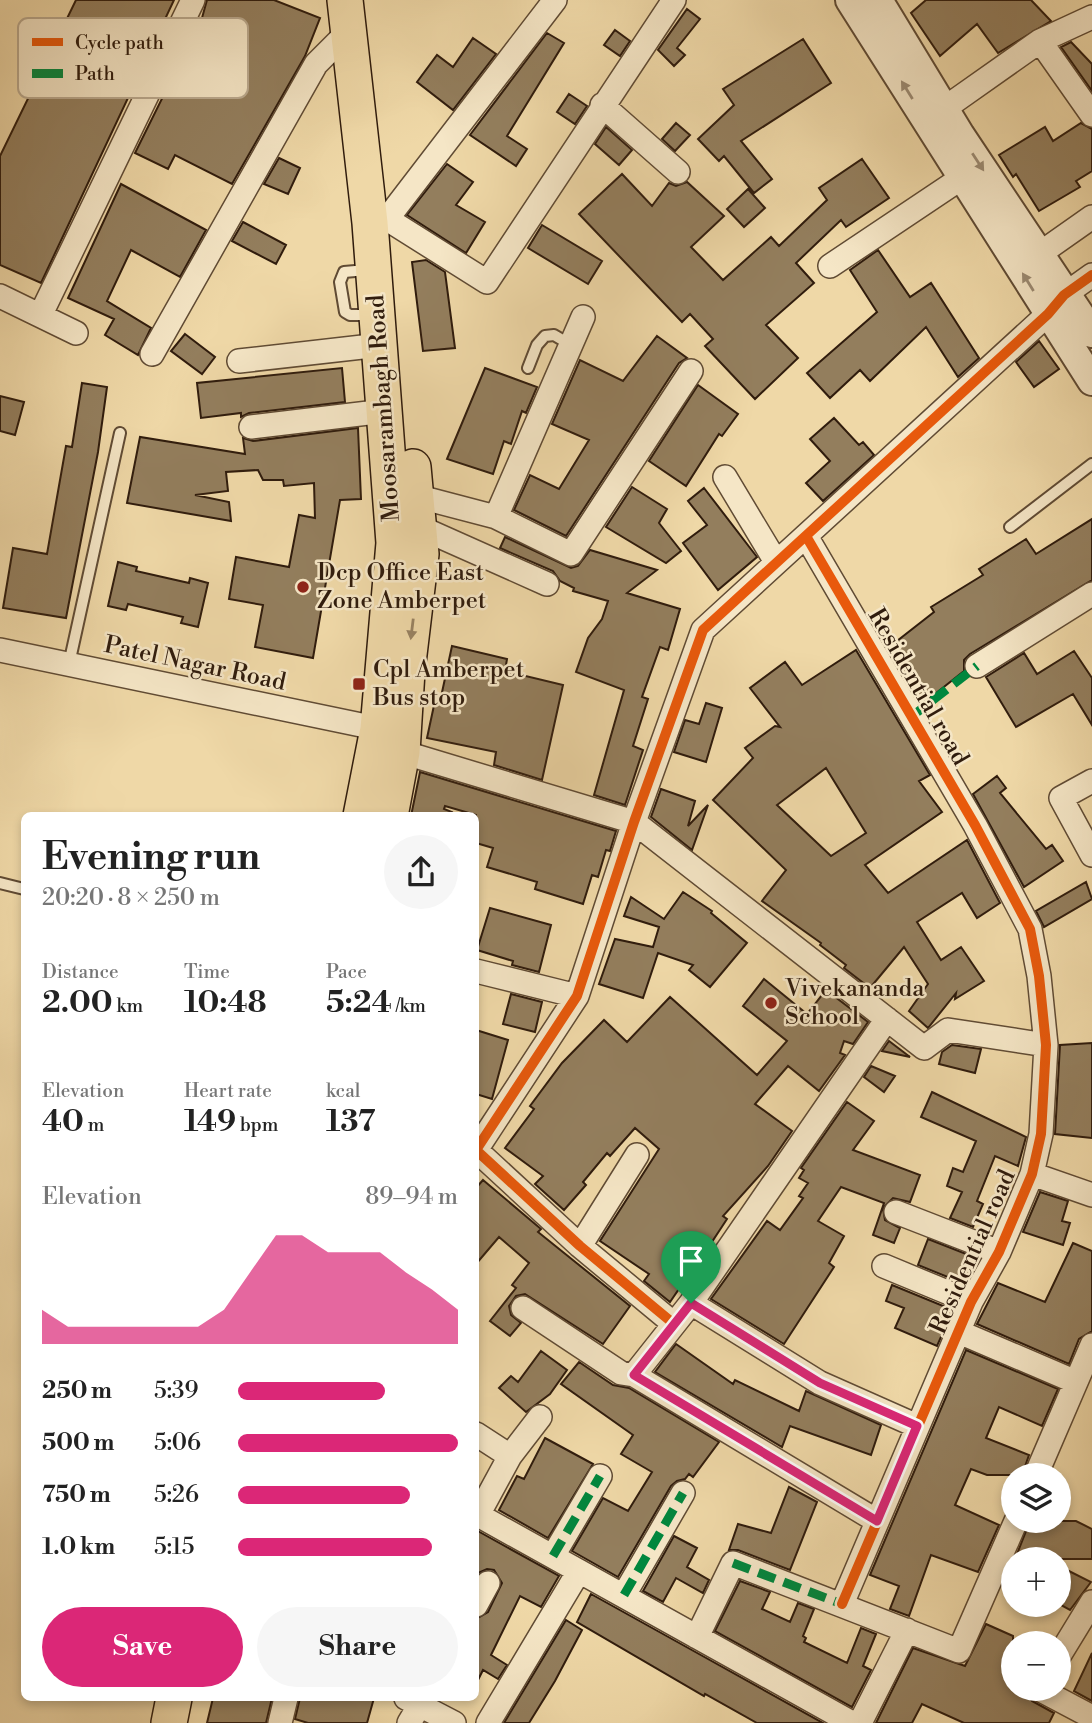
<!DOCTYPE html>
<meta charset="utf-8">
<style>
:root{--surface:#fff;--page:#f6f6f6;--text:#222;--muted:#767676;--accent:#db2777}
body{margin:0;font-family:"Libre Bodoni",serif;background:var(--page);color:var(--text);height:100vh;display:flex;flex-direction:column;font-size:26px;white-space:nowrap}
*{box-sizing:border-box;margin:0}
p{font-size:23px;color:var(--muted)}
.icon{flex:none;width:38px;height:38px;fill:none;stroke:currentColor;stroke-width:2;stroke-linecap:round;stroke-linejoin:round}
.map{position:relative;flex:1;overflow:hidden}
.panel{position:absolute;left:21px;top:812px;width:458px;height:889px;display:flex;flex-direction:column;background:var(--surface);border-radius:10px;box-shadow:0 4px 10px #0003}
.panel>*{flex:none}
.fabs{position:absolute;left:1001px;top:1463px;display:grid;gap:14px}
.fabs a{display:grid;place-items:center;width:70px;height:70px;border-radius:50%;background:var(--surface);box-shadow:0 4px 10px #0003;font-size:35px}
.pin{position:absolute;display:grid;place-items:center;width:60px;height:60px;color:#fff;margin:-72px -30px;border-radius:50% 50% 50% 0;rotate:-45deg;box-shadow:0 0 7px #0007}
.pin .icon{rotate:45deg}
.round{display:grid;place-items:center;flex:none;width:74px;height:74px;border-radius:37px;background:var(--page)}
.overview{display:flex;align-items:center;justify-content:space-between;height:119px;padding:0 21px}
h1{font-size:38px;font-weight:700;line-height:52px}
.figures{display:grid;grid-template-columns:repeat(3,1fr);gap:10px;height:119px;padding:7px 21px}
.figures div{display:grid;align-content:center}
.figures b{font-size:30px;font-weight:700}
.figures small{font-size:19px;font-weight:400}
.figures p{font-size:19px}
.chart{height:196px;padding:14px 21px}
.chart p{display:flex;justify-content:space-between}
.chart svg{width:100%;height:126px;margin-top:7px;fill:var(--accent);opacity:.7}
.action{display:flex;gap:14px;margin-top:auto;padding:14px 21px}
.action a{flex:1;height:80px;border-radius:42px;background:var(--accent);color:#fff;font-size:28px;font-weight:700;line-height:80px;text-align:center}
.action a+a{background:var(--page);color:var(--text)}
ul{padding:0 21px;list-style:none;font-size:23px}
li{display:grid;grid-template-columns:112px 84px 1fr;align-items:center;height:52px}
li i{height:18px;border-radius:9px;background:var(--accent)}
.map>svg:first-child{display:block}
.building{fill:#937e5d;stroke:#301c0d;stroke-width:2;fill-rule:evenodd}
.lines{fill:none;stroke-linecap:round;stroke-linejoin:round}
.service-casing{stroke:#604b34;stroke-width:14}
.minor-casing{stroke:#604b34;stroke-width:26}
.tertiary-casing{stroke:#604b34;stroke-width:32}
.primary-casing{stroke:#301c0d;stroke-width:38}
.service{stroke:#f5e6c6;stroke-width:10}
.minor{stroke:#f5e6c6;stroke-width:23}
.tertiary{stroke:#f5e6c6;stroke-width:28}
.primary{stroke:#efd8a7;stroke-width:35}
.quiet{stroke:#00873e;stroke-width:9;stroke-dasharray:18 9;stroke-linecap:butt}
.cycleway-casing{stroke:#f5e6c6;stroke-width:15}
.cycleway{stroke:#e8590c;stroke-width:10}
.oneway{fill:#9c8b73}
.oneway2{fill:#998362}
.route-casing{stroke:#fff;stroke-width:14}
.route{stroke:#db2777;stroke-width:9}
.poi-dot{fill:#8f2418;stroke:#f5e6c6;stroke-width:2.5}
.labels{text-anchor:middle;dominant-baseline:central;stroke-width:5;stroke-linejoin:round;paint-order:stroke}
.street-label{font-size:24px;fill:#301c0d;stroke:#f5e6c6}
.poi-label{font-size:24px;fill:#301c0d;stroke:#f5e6c6;text-anchor:start}
.key{fill:#f5e6c6;stroke:#baa98e;stroke-width:2}
.key-label{font-size:19px;fill:#301c0d}
</style>
<div class="map">
<svg width="1092" height="1723" viewBox="0 0 1092 1723">
<rect width="100%" height="100%" fill="#efd8a7"/>
<filter id="stains"><feTurbulence type="fractalNoise" baseFrequency=".00286" numOctaves="4"/><feColorMatrix values="0 0 0 0 .2 0 0 0 0 .09 0 0 0 0 .02 0 0 0 .5 -.17"/></filter>
<radialGradient id="worn" r=".72"><stop offset=".6" stop-color="#630" stop-opacity="0"/><stop offset="1" stop-color="#630" stop-opacity=".3"/></radialGradient>
<path class="building" d="M76,0H174L41,283L0,265V156Z
M207,0H274L320,18L305,56L232,184L175,155L168,169L135,153L202,18Z
M926,0H1031L1051,21L998,53L977,24L940,56L911,13Z
M687,9L700,19L677,48L685,55L674,66L658,50Z
M615,30L630,41L620,56L604,45Z
M547,33L564,43L507,136L527,149L516,166L470,135Z
M473,38L496,54L453,110L417,82L437,55L453,67Z
M803,39L831,83L741,141L772,179L754,193L724,156L719,161L698,139L734,105L723,89Z
M1071,42L1092,64V91L1061,47Z
M569,94L587,106L575,124L557,112Z
M676,123L690,135L675,151L662,139Z
M1081,123L1092,129V171L1076,181L1080,187L1039,211L1016,174L1013,177L999,155L1045,127L1053,141Z
M606,127L632,150L619,165L595,144Z
M279,158L300,168L288,194L264,184Z
M862,159L889,198L846,227L841,220L796,263L814,283L766,325L798,358L755,399L705,346L713,339L690,314L682,322L579,214L622,174L652,206L669,183L676,186L687,182L724,216L691,247L723,280L771,237L779,246L827,200L819,188Z
M447,164L473,182L456,205L485,222L466,253L407,215Z
M121,184L206,230L180,277L131,250L107,301L151,328L138,355L105,335L114,319L68,298Z
M748,189L765,208L744,227L727,209Z
M243,222L286,245L276,264L232,241Z
M542,225L602,261L588,284L528,248Z
M878,250L910,297L931,283L979,358L958,377L926,327L870,381L860,370L830,398L807,373L877,312L850,270Z
M426,260L445,272L455,348L423,351L412,262Z
M185,334L215,357L202,374L171,351Z
M657,336L687,358L679,363L566,536L514,510L530,475L559,489L589,440L552,424L580,360L623,381Z
M1039,341L1059,369L1034,387L1016,362Z
M342,368L345,402L249,413L241,417V413L201,418L197,383Z
M485,368L537,387L526,413L522,411L511,444L504,441L493,474L447,459Z
M82,383L107,387L98,452L66,618L3,608L13,548L47,554L66,446L72,447Z
M698,385L738,414L722,436L719,434L686,486L649,461Z
M0,396L24,402L15,435L0,431Z
M834,418L859,445L863,442L874,455L823,501L806,483L830,461L810,439Z
M358,428L361,499L340,500L313,658L255,647L263,605L229,599L236,557L289,567L299,515L315,518L314,483L284,486L283,480H263L258,470L226,472L228,491L195,495L229,502L231,521L127,503L140,437L245,454L243,438L253,441Z
M632,487L667,509L659,523L681,551L666,563L606,527Z
M704,488L757,557L718,590L683,543L707,525L688,501Z
M1092,519V580L970,654L964,660V671L921,705L888,648L934,612L931,607L983,575L979,569L1026,539L1036,554Z
M505,537L571,568L578,566L590,550L657,570L627,593L680,609L668,650L660,647L642,697L648,699L633,746L643,750L625,805L594,795L624,690L576,672L588,638L602,619L608,601L573,591L574,588L560,581L553,571L500,548Z
M118,562L137,567L136,571L189,583L190,578L208,583L198,627L181,623L183,617L128,604L126,610L108,606Z
M452,646L507,659L505,671L563,685L542,780L494,765L496,752L427,738L436,696L441,697Z
M856,650L930,775L919,781L942,812L865,865L888,893L967,840L1000,903L977,918L962,893L917,922L941,960L961,947L984,981L955,999L956,993L928,1028L909,1011L928,984L904,947L870,988L844,968L846,965L820,945L821,943L762,901L786,870L713,800L753,758L745,748L775,726L780,727L750,688L785,662L802,685ZM826,768L866,833L831,856L777,805Z
M1074,651L1092,678V725L1073,694L1016,727L986,677L1024,653L1037,674Z
M706,703L722,708L706,762L674,752L685,720L699,724Z
M420,772L616,831L610,851L606,850L598,877L592,875L583,904L535,889L537,882L487,867L493,848L476,843V815L445,806L444,809L452,812L451,816H411Z
M997,776L1006,788L1000,793L1046,849L1052,845L1063,861L1024,887L973,794Z
M661,789L695,801L688,826L708,805L692,850L651,817Z
M1086,882L1092,899L1044,927L1036,911Z
M683,892L712,911L711,913L747,943L710,987L689,970L693,965L658,953L643,998L599,984L615,939L653,947L659,927L624,916L631,897L664,919Z
M490,908L551,925L539,972L512,965L513,961L477,950Z
M764,979L807,1014L826,990L868,1022L853,1044L844,1041L840,1053L845,1055L819,1091L788,1066L755,1104L792,1131L768,1166L723,1216L727,1219L706,1251L709,1253L684,1288L681,1286L670,1302L644,1281L649,1274L600,1241L659,1149L635,1128L610,1156L607,1153L583,1182L586,1185L564,1210L535,1184L543,1176L505,1148L534,1109L530,1106L562,1063L604,1020L627,1042L670,997L757,1075L787,1041L743,1006Z
M511,994L542,1002L535,1032L503,1024Z
M476,1030L508,1040L492,1099L476,1094Z
M889,1041L910,1057L882,1051Z
M1092,1043V1138L1055,1134L1060,1045Z
M952,1045L981,1049L975,1073L939,1064L942,1052Z
M871,1066L895,1076L884,1092L864,1077Z
M932,1092L1026,1137L1018,1166L995,1156L977,1201L983,1204L973,1227L950,1218L962,1192L947,1186L953,1168L963,1172L976,1141L921,1117Z
M847,1102L874,1121L853,1150L920,1175L910,1202L893,1198L883,1208L885,1220L900,1228L894,1243L873,1235L884,1203L841,1187L818,1221L844,1236L829,1263L834,1267L784,1344L711,1299L767,1221L780,1230L803,1198L799,1196L808,1183L799,1178L804,1170L801,1168Z
M483,1180L541,1229L538,1232L630,1306L603,1344L525,1294L516,1296L509,1306L511,1315L521,1323L510,1336L490,1321L516,1288L512,1285L529,1263L499,1237L476,1264V1188Z
M1040,1192L1068,1201L1062,1221L1070,1223L1063,1245L1023,1232Z
M928,1239L979,1259L965,1284L918,1265Z
M1073,1243L1092,1251V1331L1079,1339L1069,1364L977,1324L998,1283L1045,1302Z
M892,1285L953,1310L937,1346L895,1328L904,1308L886,1301Z
M676,1344L733,1384L735,1380L799,1411L806,1391L881,1425L871,1455L790,1426L782,1447L655,1372Z
M966,1350L1058,1389L1042,1426L999,1407L986,1438L1029,1455L1022,1475H987L971,1469L955,1505L999,1525L978,1572L931,1555L909,1616L890,1609L899,1586L870,1575Z
M541,1351L567,1370L550,1394L526,1412L499,1388L511,1376L518,1382Z
M579,1362L613,1385L629,1388L719,1442L693,1477L689,1474L685,1479L677,1481L671,1486L618,1577L572,1551L603,1498L628,1511L652,1472L621,1454L633,1435L561,1384Z
M545,1438L593,1464L548,1538L499,1510L517,1476L524,1479Z
M789,1487L817,1502L790,1570L738,1550H729L738,1524L771,1533Z
M1030,1521H1076L1092,1529V1559H1015Z
M476,1530L559,1576L541,1607L520,1596L491,1655L507,1665L498,1679L483,1670L476,1684V1619L488,1612L502,1583L494,1570L487,1569L476,1574Z
M674,1536L697,1548L687,1567L709,1580L703,1593L676,1578L663,1602L643,1591Z
M1059,1566L1091,1582L1070,1610L1059,1604Z
M740,1581L770,1592L762,1609L790,1622L798,1603L814,1609L803,1636L806,1638L804,1642L847,1663L861,1628L876,1634L863,1666L871,1670L852,1707L715,1631Z
M591,1594L690,1649L823,1723H757L705,1694L704,1696L577,1622Z
M566,1620L582,1630L555,1681L529,1723H504Z
M986,1624L1013,1636V1689H1025L1032,1701L1054,1713L1049,1723H964L922,1704L912,1723H876L913,1648L965,1666Z
M1092,1653V1701L1074,1691Z
M213,1698H272L266,1723H207Z
M300,1698H374L367,1723H308L295,1719Z"/>
<g class="lines">
<defs>
<path id="service" d="M367,270L344,272L340,282L345,312L350,315H371
M528,368L537,345L545,336L554,335L571,345
M1010,527L1092,464
M69,664L120,433
M0,883L24,889"/>
<path id="minor" d="M555,0L387,219L487,282L674,0
M1040,41L1092,115
M602,105L678,172
M945,108L1040,41L1092,17
M1038,255L1092,217
M830,266L963,177
M0,296L76,333
M41,314L193,0
M152,354L316,64L348,32
M239,361L380,345
M251,427L385,411
M725,477L776,562
M416,496L496,517L571,554L691,371
M496,517L583,317
M419,527L547,584
M806,536L975,825L1030,929L1039,976L1046,1045L1041,1134L1032,1174L999,1252L971,1302L842,1604
M0,650L390,731
M977,666L1092,594
M402,752L634,822L924,1048L948,1030L1046,1045
M1092,781L1061,798L1092,855
M476,971L577,996
M1032,1174L1092,1195
M896,1212L999,1252
M580,1246L637,1155
M884,1266L971,1302
M691,1303L820,1383L917,1426
M523,1308L621,1373L634,1375L877,1521
M674,1324L580,1246L476,1150L577,996L634,822L703,630L1048,314L1064,295L1092,275
M959,1332L1076,1382
M634,1375L691,1303L887,1019
M540,1417L510,1456L478,1515L852,1723
M476,1434L510,1456
M1036,1475L1092,1345
M553,1556L600,1476
M624,1595L683,1493
M476,1605L488,1583
M697,1637L733,1563L959,1651L1016,1521
M1059,1656L1092,1602
M1039,1689L1092,1717
M406,1698L454,1723
M280,1723L286,1698
M409,1723L424,1698
M488,1723L579,1571
M860,1723L907,1630"/>
<path id="tertiary" d="M850,0L1092,381
M878,0L960,135L1092,333"/>
<path id="primary" d="M345,0L370,223L394,543L378,729L361,816
M390,816L402,752L407,671L421,554L413,467
M169,1723L174,1698"/>
</defs>
<use href="#service" class="service-casing"/>
<use href="#minor" class="minor-casing"/>
<use href="#tertiary" class="tertiary-casing"/>
<use href="#primary" class="primary-casing"/>
<use href="#service" class="service"/>
<use href="#minor" class="minor"/>
<use href="#tertiary" class="tertiary"/>
<use href="#primary" class="primary"/>
<path class="quiet" d="M911,717L977,666
M553,1556L600,1476
M733,1563L842,1604
M624,1595L683,1493"/>
<defs>
<path id="cycleway" d="M806,536L975,825L1030,929L1039,976L1046,1045L1041,1134L1032,1174L999,1252L971,1302L842,1604
M674,1324L580,1246L476,1150L577,996L634,822L703,630L1048,314L1064,295L1092,275"/>
</defs>
<use href="#cycleway" class="cycleway-casing"/>
<use href="#cycleway" class="cycleway"/>
</g>
<defs><path id="oneway-solid" d="M-6-.8H1V-3.2L6.5 0L1 3.2V.8H-6Z" transform="scale(1.75)"/></defs>
<g class="oneway">
<use href="#oneway-solid" transform="translate(907 90) rotate(-122)"/>
<use href="#oneway-solid" transform="translate(978 162) rotate(57)"/>
<use href="#oneway-solid" transform="translate(1028 282) rotate(-122)"/>
</g>
<use class="oneway2" href="#oneway-solid" transform="translate(412 629) rotate(97)"/>
<g class="lines">
<defs>
<path id="route" d="M691,1303L820,1383L917,1426L877,1521L634,1375Z"/>
</defs>
<use href="#route" class="route-casing"/>
<use href="#route" class="route"/>
</g>
<g class="poi-dot">
<circle cx="303" cy="587" r="7"/>
<rect x="352" y="677" width="14" height="14" rx="3.5"/>
<circle cx="771" cy="1003" r="7"/>
</g>
<g class="labels">
<g class="street-label">
<text transform="translate(384 408) rotate(-94)">Moosarambagh Road</text>
<text transform="translate(195 664) rotate(12)">Patel Nagar Road</text>
<text transform="translate(918 687) rotate(60)">Residential road</text>
<text transform="translate(973 1252) rotate(-66)">Residential road</text>
</g>
<g class="poi-label">
<text x="317" y="573">Dcp Office East<tspan x="317" dy="28">Zone Amberpet</tspan></text>
<text x="373" y="670">Cpl Amberpet<tspan x="373" dy="28">Bus stop</tspan></text>
<text x="785" y="989">Vivekananda<tspan x="785" dy="28">School</tspan></text>
</g>
</g>
<rect x="18" y="18" width="230" height="80" rx="10" class="key"/>
<rect x="32" y="38" width="31" height="8" fill="#e8590c"/>
<rect x="32" y="69" width="31" height="9" fill="#00873e"/>
<g class="key-label">
<text x="75" y="49">Cycle path</text>
<text x="75" y="80">Path</text>
</g>
<rect width="100%" height="100%" filter="url(#stains)"/>
<rect width="100%" height="100%" fill="url(#worn)"/>
</svg>
<div class="fabs">
<a><svg class="icon" aria-label="layers" viewBox="0 0 24 24"><path d="M12 4l9 5-9 5-9-5zM3 14l9 5 9-5"/></svg></a>
<a>+</a>
<a>−</a>
</div>
<div class="pin" style="left:691px;top:1303px;background:#1e9e55"><svg class="icon" aria-label="arrive" viewBox="0 0 24 24"><path d="M6 21V4h12l-3 4 3 4H6"/></svg></div>
<section class="panel">
<div class="overview"><div><h1>Evening run</h1><p>20:20 · 8 × 250 m</p></div><a class="round"><svg class="icon" aria-label="share" viewBox="0 0 24 24"><path d="M12 15V3M7 8l5-5 5 5M5 13v7h14v-7"/></svg></a></div>
<div class="figures">
<div><p>Distance</p><b>2.00<small> km</small></b></div>
<div><p>Time</p><b>10:48</b></div>
<div><p>Pace</p><b>5:24<small> /km</small></b></div>
</div>
<div class="figures">
<div><p>Elevation</p><b>40<small> m</small></b></div>
<div><p>Heart rate</p><b>149<small> bpm</small></b></div>
<div><p>kcal</p><b>137</b></div>
</div>
<div class="chart"><p><span>Elevation</span>89–94 m</p>
<svg viewBox="0 0 160 44" preserveAspectRatio="none"><path d="M0 44V32L10 38L20 38L30 38L40 38L50 38L60 38L70 32L80 19L90 6L100 6L110 12L120 12L130 12L140 19L150 25L160 32V44z"/></svg>
</div>
<ul>
<li><b>250 m</b>5:39<i style="width:67%"></i></li>
<li><b>500 m</b>5:06<i style="width:100%"></i></li>
<li><b>750 m</b>5:26<i style="width:78%"></i></li>
<li><b>1.0 km</b>5:15<i style="width:88%"></i></li>
</ul>
<div class="action"><a>Save</a><a>Share</a></div>
</section>
</div>
